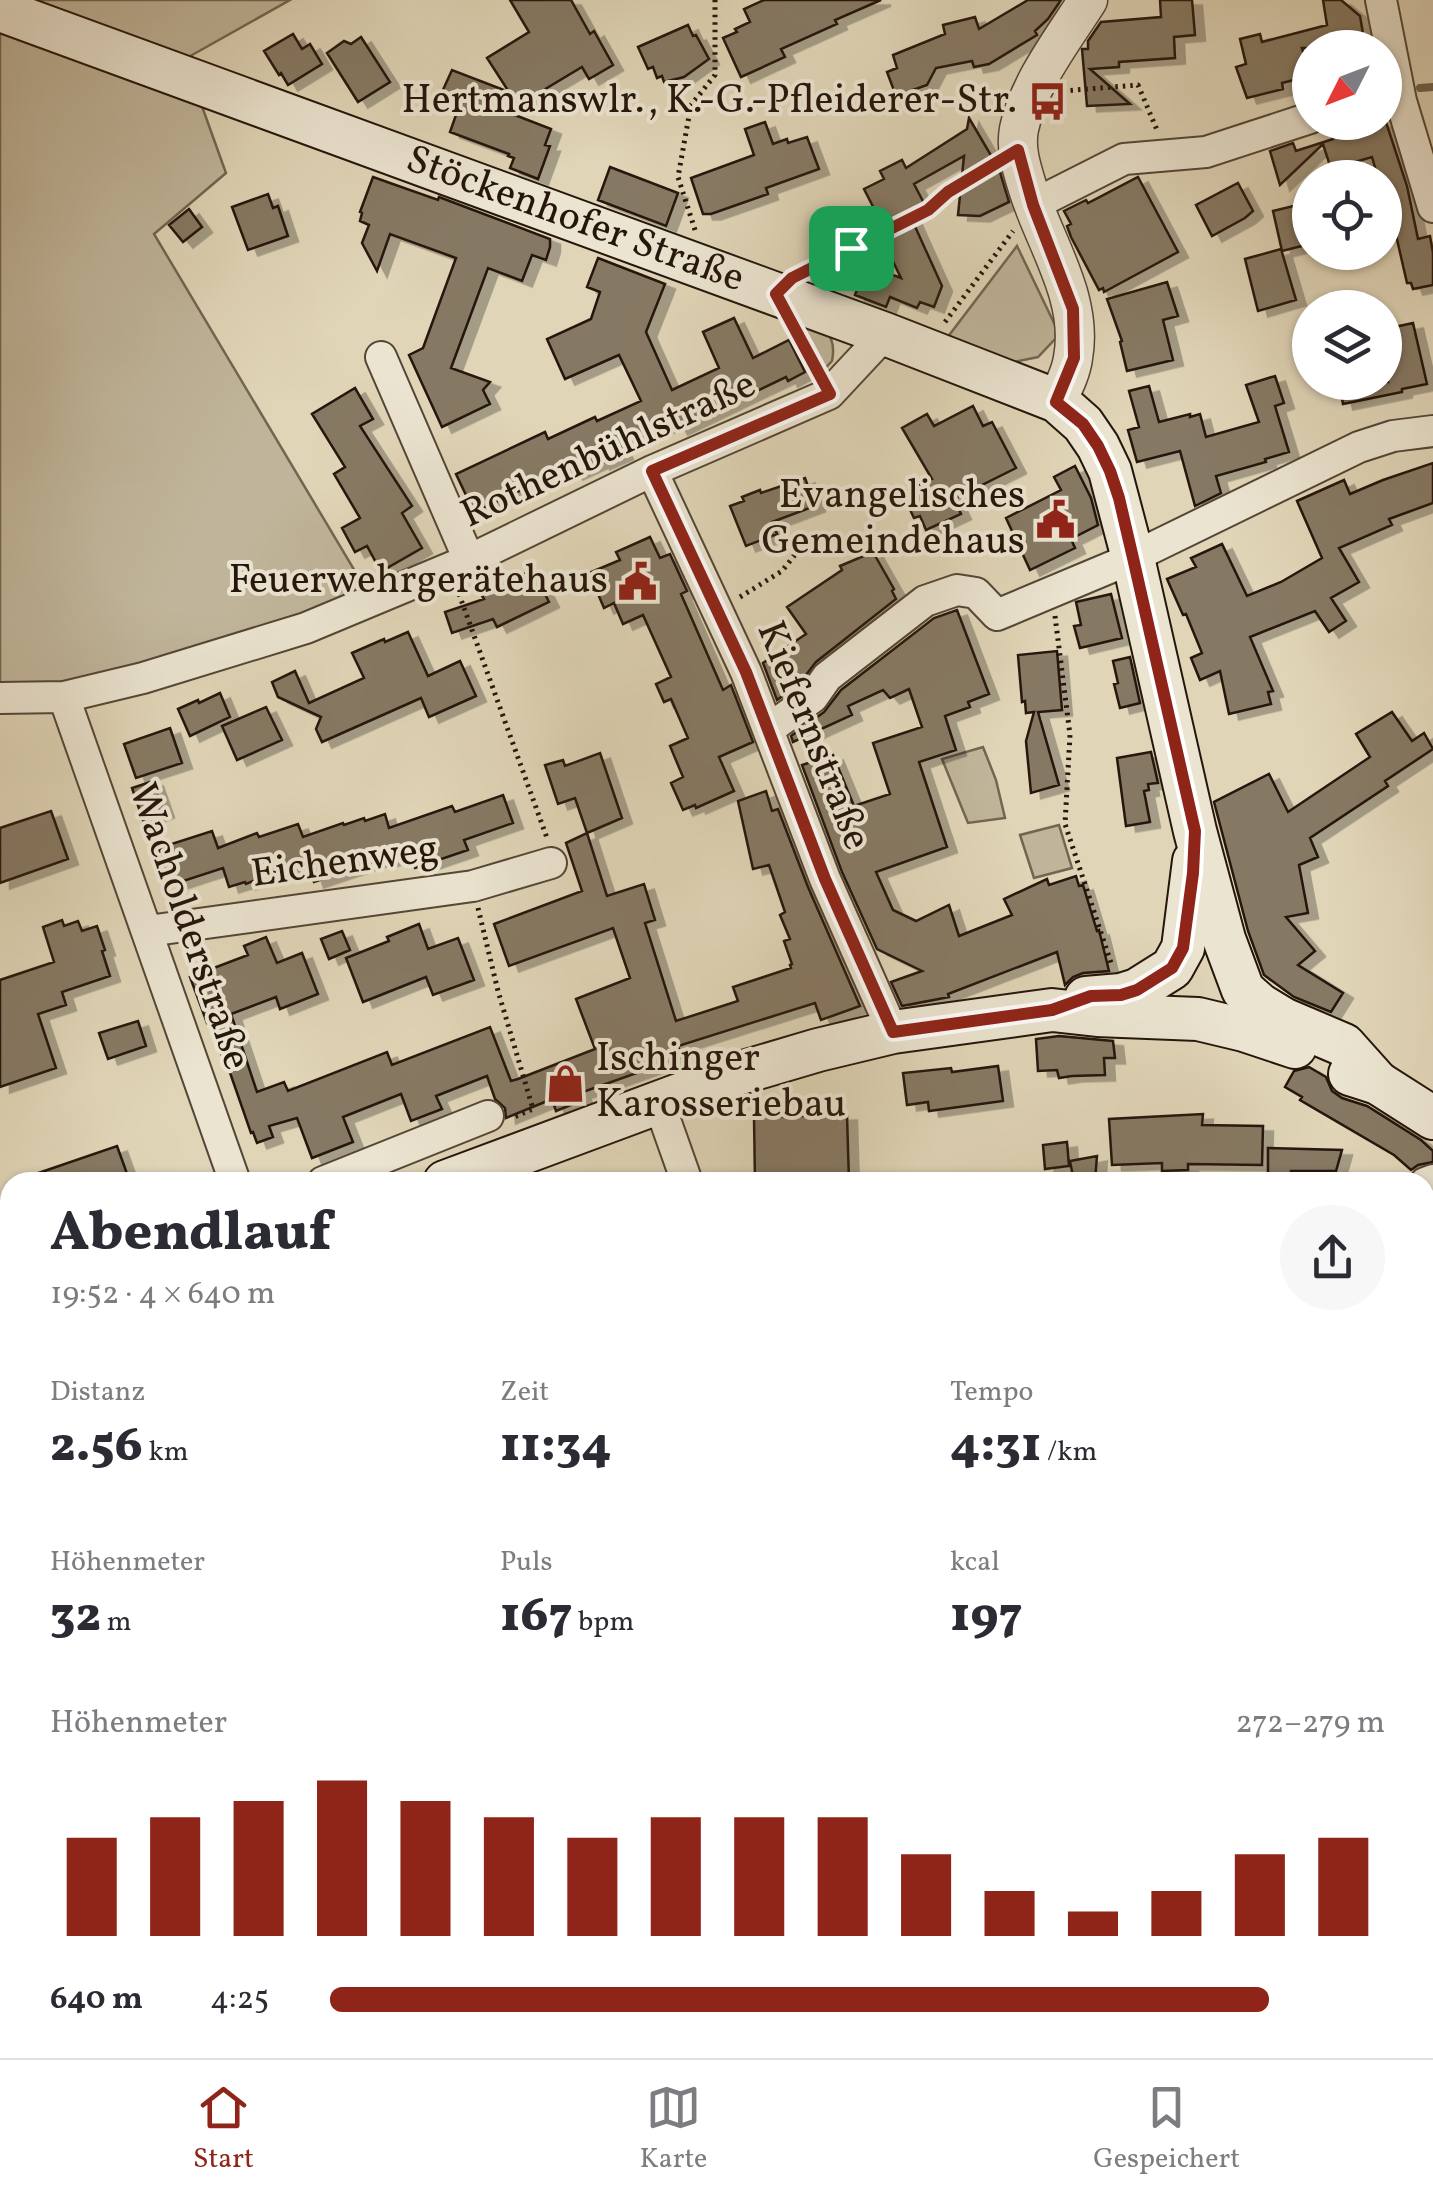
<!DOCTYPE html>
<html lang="de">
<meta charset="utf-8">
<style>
:root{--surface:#fff;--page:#f7f7f7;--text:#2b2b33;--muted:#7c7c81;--line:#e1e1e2;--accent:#8f2418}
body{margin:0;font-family:Vollkorn,serif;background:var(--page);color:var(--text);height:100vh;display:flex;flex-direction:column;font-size:38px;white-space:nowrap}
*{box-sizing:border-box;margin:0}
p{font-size:32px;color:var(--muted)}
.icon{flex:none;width:55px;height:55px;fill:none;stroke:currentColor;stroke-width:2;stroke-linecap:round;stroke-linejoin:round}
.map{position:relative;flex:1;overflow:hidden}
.drawer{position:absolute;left:0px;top:1172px;width:1435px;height:888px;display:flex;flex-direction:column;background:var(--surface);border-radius:30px 30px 0 0;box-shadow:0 2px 8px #0004}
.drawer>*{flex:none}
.needle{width:65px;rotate:228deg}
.tools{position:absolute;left:1292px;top:30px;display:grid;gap:20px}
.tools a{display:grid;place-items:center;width:110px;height:110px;border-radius:50%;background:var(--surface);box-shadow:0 2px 8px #0004;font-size:50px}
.pin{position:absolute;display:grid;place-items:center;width:85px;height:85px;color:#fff;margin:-42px;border-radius:20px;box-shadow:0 5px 15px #0006}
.round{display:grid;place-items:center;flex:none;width:105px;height:105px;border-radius:52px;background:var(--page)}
.head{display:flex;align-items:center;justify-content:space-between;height:170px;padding:0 50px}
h1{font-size:55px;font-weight:800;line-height:75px}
.metrics{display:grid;grid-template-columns:repeat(3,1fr);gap:15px;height:170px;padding:10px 50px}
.metrics div{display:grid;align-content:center}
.metrics b{font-size:50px;font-weight:800}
.metrics small{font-size:28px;font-weight:400}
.metrics p{font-size:28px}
.chart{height:280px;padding:20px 50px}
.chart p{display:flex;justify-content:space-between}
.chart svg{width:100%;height:180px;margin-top:10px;stroke:var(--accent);stroke-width:6}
ul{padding:0 50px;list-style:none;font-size:32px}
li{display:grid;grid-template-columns:160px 120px 1fr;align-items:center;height:75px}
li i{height:25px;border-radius:12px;background:var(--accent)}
.tabs{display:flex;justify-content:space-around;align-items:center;height:140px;border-top:2px solid var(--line);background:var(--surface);font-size:28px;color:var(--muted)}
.tabs a{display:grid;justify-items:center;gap:5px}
.tabs .on{color:var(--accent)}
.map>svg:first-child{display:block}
.green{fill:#c0b59a;stroke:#726652;stroke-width:2.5}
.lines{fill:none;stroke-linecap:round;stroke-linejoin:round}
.stream{stroke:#6f624f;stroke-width:8}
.building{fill:#867964;stroke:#25160b;stroke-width:2.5;filter:url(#shadow)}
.service-casing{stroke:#544636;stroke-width:19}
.minor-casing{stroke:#544636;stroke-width:34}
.tertiary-casing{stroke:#544636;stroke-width:41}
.secondary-casing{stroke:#25160b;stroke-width:46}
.path{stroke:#25160b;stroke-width:5;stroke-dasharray:2.5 5;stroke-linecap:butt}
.service{stroke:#ebe4d0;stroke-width:15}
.minor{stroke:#ebe4d0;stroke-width:30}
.tertiary{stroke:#ebe4d0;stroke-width:38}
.secondary{stroke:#ebe4d0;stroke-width:42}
.route-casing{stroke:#fff;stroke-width:20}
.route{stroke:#8f2418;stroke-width:12}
.labels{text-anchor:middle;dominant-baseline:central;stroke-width:8;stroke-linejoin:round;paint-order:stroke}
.poi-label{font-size:40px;fill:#25160b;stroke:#ebe4d0;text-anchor:end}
.street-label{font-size:40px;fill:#25160b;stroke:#ebe4d0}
</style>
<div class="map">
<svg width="1433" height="2058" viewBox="0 0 1433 2058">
<defs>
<filter id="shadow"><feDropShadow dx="10" dy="5.5" stdDeviation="0" flood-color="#0004"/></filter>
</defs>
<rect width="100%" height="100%" fill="#e0d5b7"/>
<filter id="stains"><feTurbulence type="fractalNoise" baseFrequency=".002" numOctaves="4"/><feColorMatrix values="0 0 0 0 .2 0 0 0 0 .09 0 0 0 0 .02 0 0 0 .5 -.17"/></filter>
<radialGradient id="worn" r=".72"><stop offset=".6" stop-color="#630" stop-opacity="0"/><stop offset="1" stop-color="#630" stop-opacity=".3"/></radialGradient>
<path class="green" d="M0,0H290L185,59L226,173L154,234L368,593L195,650L72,681L34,685H0Z
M1017,246L1055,325L1056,338L1038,357L1013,362L947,338Z
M786,312C813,324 839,326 832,361L818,376Z
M983,747L996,780L1005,818L968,823L942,759Z
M1059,825L1072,868L1034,878L1020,835Z
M0,1448L10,1450V1519L0,1505Z
M856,2050H1340L1341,2058H856Z"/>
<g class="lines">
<path class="stream" d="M1420,88L1433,87"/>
</g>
<path class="building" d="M510,0H571L590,34L594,31L613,65L589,79L582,67L507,112L551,129L545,145L550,146L538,179L510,168L514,158L508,156L509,154L450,132L456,115L453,114L458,98L442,92L452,70L509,92L487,58L529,32Z
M764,0H881L835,20L837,24L781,49L785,57L741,77L723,38L737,32L735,29L750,22L744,9Z
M1028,0H1061L1048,19L1035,31L1037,35L989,64L974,67L972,61L936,68L927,85L896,96L887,72L897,68L893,55L945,34L943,25L975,17L979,29Z
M1160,0H1192L1195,35L1174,37L1175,58L1119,62V67L1090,69L1130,104L1087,106L1082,49H1088V41L1101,22L1161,17Z
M1323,0H1341L1360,16L1365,45L1350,48H1302L1310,76L1282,83L1283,89L1247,98L1236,67L1246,64L1240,39L1260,34L1262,42L1327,25Z
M688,25L693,36L696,35L709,59L684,77L664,82L662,76L657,78L653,67L648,69L638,47Z
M293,34L302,49L310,44L322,64L288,85L281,73L279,75L264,51Z
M361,37L390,82L358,102L327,53L344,41L351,44Z
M969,118L999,169L1009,202L980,216L958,215L964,156L914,184L925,205L908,211L942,286L934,307L920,302L917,308L890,297L886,307L855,295L866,265L901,278L882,239L888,236L864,189L884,179L880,171L902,160L906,168L967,129Z
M765,122L773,144L787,139L788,143L807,137L819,169L766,188L768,194L711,214H703L691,178L754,155L745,129Z
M1356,122H1386L1407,186L1418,239L1430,236L1433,253V285L1413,289L1411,283H1407L1387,196H1385V178H1378L1372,157L1331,169L1323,144L1280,185L1270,151L1293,143L1296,151L1333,139V137L1338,136L1336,128Z
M610,167L678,193L666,226L598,200Z
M373,177L438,200L439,197L550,239V247L546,260L532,255L522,281L488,268L451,368L490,382L483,390L490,404L442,427L409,355L423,348L456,258L390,234L377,271L362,243L369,225L360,221L362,213L360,212Z
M1138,177L1178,252L1104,292L1103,288L1099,290L1071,237L1067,226L1071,224L1064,211L1086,200L1088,203Z
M1238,183L1253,211L1245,218L1212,236L1196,205Z
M268,194L273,208L278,206L288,236L248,250L232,207Z
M1310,202V244L1282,251L1273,211Z
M189,209L202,227L183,242L169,225Z
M1281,249L1296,300L1258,311L1245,259Z
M598,258L665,284L646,332L672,390L719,368L703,332L734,318L753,358L789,340L805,372L788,381L786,377L678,429L674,422L620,448L623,454L600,464L599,462L573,474L569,468L474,512L456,474L545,432L548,439L595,417L597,421L641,401L619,355L565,379L547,339L591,319L600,292L587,287Z
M1167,282L1178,316L1163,320L1173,360L1127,371L1120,342L1122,341L1107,299Z
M1413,323L1427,384L1402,389V392L1343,404L1339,382H1388L1385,369V329Z
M1275,376L1284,403L1275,406L1289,452L1265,459L1266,462L1216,476L1221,493L1195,506L1180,451L1137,462L1128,430L1139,427L1129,391L1149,386L1159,422L1190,414V417L1200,414L1206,437L1259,422L1246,385Z
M355,388L373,419L360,426L412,506L402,513L422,548L387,568L385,565L379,568L367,546L355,552L342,528L360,518L334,474L345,467L312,414Z
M973,406L983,426L992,422L1016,468L954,499L961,514L926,530L920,516L914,518L902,493L932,479L902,428L927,414L934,426Z
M1433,463V503L1389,519L1392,525L1339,548L1359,582L1331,598L1346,621L1329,632L1315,611L1250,637L1273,691L1268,692L1271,704L1229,714L1220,671L1200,680L1191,658L1202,653L1186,614L1183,615L1167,579L1196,567L1191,558L1222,544L1247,596L1281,582L1322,558L1297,501L1344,480L1350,494L1383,480Z
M1075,466L1091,498L1098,525L1071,539L1075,548L1030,570L1006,518L1061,490L1054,477Z
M805,478L815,506L772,522L777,534L746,546L730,506L744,501L742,497L760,490L761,493Z
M650,537L660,558L670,554L687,591L681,594L723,690L731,685L753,742L719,757L734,791L696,808L695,805L683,810L671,783L683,777L670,746L688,738L671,699L664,702L656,684L671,677L643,615L623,624L614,603L604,608L589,573L620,560L616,552Z
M873,552L894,589L892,591L896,599L816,662L799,684L777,700L763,663L806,634L787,607L842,570L840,566Z
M533,570L549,602L497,627L493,619L452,633L445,612L484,599L481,594Z
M1111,594L1122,638L1080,648L1074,626L1081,625L1076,602Z
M957,610L989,694L968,702L970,707L945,716L956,750L919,762L947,847L876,872L893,910L916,921L949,905L959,936L1012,915L1004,899L1047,879L1049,885L1076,876L1079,886L1083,885L1097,931L1099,930L1109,971L1083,973L1073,977L1065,985L1057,952L948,994L949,997L902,1006L891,982L922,971L877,949L842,872L802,765L833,755L854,806L890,794L873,743L922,727L909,689L890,698L883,690L848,706L852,715L793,742L791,736L824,712L841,690L934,618Z
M408,632L428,676L460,661L476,696L429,717L421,698L322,742L316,729L321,717L278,697L272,682L295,671L309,703L364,678L352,653L384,639L385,642Z
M1057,651L1062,710L1038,712L1059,785L1031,793L1026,741L1034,712L1026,713L1025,701L1022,702L1018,655Z
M1130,657L1140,703L1120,708L1114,684L1118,683L1113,661Z
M220,693L230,717L190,736L178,709L198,700L199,703Z
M266,707L282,740L237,760L222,726Z
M1392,712L1412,741L1424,733L1433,749L1385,781L1388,786L1310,838L1318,857L1299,865L1308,913L1286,917L1315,951L1298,965L1343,993L1331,1012L1294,997L1264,975L1248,931L1214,802L1269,774L1288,812L1370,757L1356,734Z
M170,728L182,763L136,778L124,744Z
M1151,752L1158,783L1148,784L1149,790L1144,791L1150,822L1126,826L1117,758Z
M600,753L622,818L587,833L575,798L558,804L545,765L563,760L565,766Z
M153,781L164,812L143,820L132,788Z
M766,791L772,811L778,809L808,887L860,1006L821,1020L815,1003L678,1046L682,1057L580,1093L583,1100L556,1111L552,1099L506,1118L505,1108L495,1099L487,1076L436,1096L442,1109L411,1121L401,1094L343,1117L353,1142L312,1158L297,1118L269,1126L273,1137L257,1143L253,1132L251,1133L227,1064L225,1065L211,1022L207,1023L190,977L248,955L244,946L266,937L277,963L302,953L318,994L280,1009L276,997L231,1014L257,1092L284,1082L288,1091L387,1052L392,1065L490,1027L511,1081L518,1079L595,1049L576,999L630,978L613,928L509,966L494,924L582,891L566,843L587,833L607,896L644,884L655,920L645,923L676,1021L738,1001L733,987L791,968L790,965L792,964L784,941L790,939L780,915L785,912L769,865L753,869L738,801Z
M503,795L513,823L464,840L468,850L415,868L410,853L380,863L379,860L314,882L306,859L246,884L245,882L229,887L223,868L171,885L159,848L212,831L218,848L257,833L259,837L298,824L303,837L343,823L344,825L364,818L365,821L385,814L389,828L452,806L455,812Z
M51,811L68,859L0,883V828Z
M62,920L64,926L78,921L82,931L97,926L105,950L102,951L110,976L62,992L66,1005L38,1014L56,1068L0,1087V980L54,962L43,927Z
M419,924L428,949L458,938L474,980L433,995L426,977L363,1002L346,958L389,941L387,937Z
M342,931L350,950L329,959L321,939Z
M138,1021L146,1046L108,1059L99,1033Z
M1059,1036L1113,1041L1115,1058H1104L1105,1075L1072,1076L1059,1078L1057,1070L1038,1071L1036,1039Z
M998,1066L1003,1101L929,1111L928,1102L907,1105L903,1073L951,1068L952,1072Z
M1309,1067L1326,1077L1332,1091L1342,1098L1367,1106L1421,1140L1433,1151V1162L1418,1165L1411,1170L1394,1155L1300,1100L1302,1097L1285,1087L1294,1071Z
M1203,1114L1202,1125L1263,1126L1262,1165L1188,1164V1170L1162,1171V1163L1112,1165L1109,1119Z
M847,1115L849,1182H755L754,1117Z
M1067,1142L1069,1166L1045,1169L1043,1145Z
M117,1146L130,1182H21V1179Z
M1268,1148L1342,1150L1336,1171H1291V1180H1268Z
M1097,1156L1095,1181L1074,1182L1070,1161Z"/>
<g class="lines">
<defs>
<path id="service" d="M0,1945L10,1963
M60,2050L64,2058"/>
<path id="minor" d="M1381,0L1401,101L1433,207
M1033,205L1124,159L1206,152L1310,118
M381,357L469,560
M652,471L746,672L825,879L893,1032
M64,697L235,1182
M0,698L64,697L143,678L306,628L469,560L652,471L829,394L885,334
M769,729L813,697L827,677L925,601L957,590L976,593L997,615L1121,563L1359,447L1393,436L1433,431
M148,931L473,886L551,863
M659,1103L687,1182
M323,1182L488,1116
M1425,1183L1433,1180
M0,1291L10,1288
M1425,1448L1433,1451
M0,1853L10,1847
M829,2050V2058"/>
<path id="tertiary" d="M1057,401C1063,388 1071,373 1073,358C1084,298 1045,244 1028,189C1022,169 1015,150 1019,129C1028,84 1064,38 1088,0"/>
<g id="secondary">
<path id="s1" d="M0,10L885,334L1057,401L1083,424L1098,446L1110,471L1133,558L1195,831L1224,939L1243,990L1260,1005L1283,1019L1344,1045L1378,1083"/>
<path d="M1086,998L1121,995L1137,990L1172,968L1183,948L1194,861"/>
<path d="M1350,1074L1378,1083L1433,1118"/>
<path d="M445,1182L730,1076L818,1050L893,1032L1052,1010L1097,1015L1198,1019L1244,1030L1295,1047"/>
<path d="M0,1348L10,1344"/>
<path d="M0,1438L10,1440"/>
<path d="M1425,1799H1433"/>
</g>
</defs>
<use href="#service" class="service-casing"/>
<use href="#minor" class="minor-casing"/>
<use href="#tertiary" class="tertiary-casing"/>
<use href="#secondary" class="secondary-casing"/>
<path class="path" d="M1063,91L1138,85L1157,130
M695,230L678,177L691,105L715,75V0
M809,269L928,210L948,192L990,167
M945,322L1013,231
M799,338L817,373
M459,594L547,838
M740,597L782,571L794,556L796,538
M1055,616L1070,735L1065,824L1112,966
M478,908L498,991L533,1109L514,1117
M1425,1523L1433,1519"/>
<use href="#service" class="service"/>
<use href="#minor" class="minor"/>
<use href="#tertiary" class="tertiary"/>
<use href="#secondary" class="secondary"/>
</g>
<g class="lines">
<defs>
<path id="route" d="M1018,150L1033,205L1073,309L1074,358L1056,402L1083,424L1098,446L1110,471L1119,498L1133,558L1195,831L1193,873L1183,948L1172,968L1137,990L1121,995L1091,996L1052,1010L893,1032L825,879L746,672L652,471L830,394L776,294L792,278L928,210L948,192Z"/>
</defs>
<use href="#route" class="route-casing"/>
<use href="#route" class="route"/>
</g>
<defs>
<symbol id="bus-bare" viewBox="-9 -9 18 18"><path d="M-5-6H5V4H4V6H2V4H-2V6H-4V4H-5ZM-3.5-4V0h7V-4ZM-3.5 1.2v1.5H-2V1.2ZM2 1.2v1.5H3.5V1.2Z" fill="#8f2418" stroke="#ebe4d0" stroke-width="2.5" paint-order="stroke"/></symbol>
<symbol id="civic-bare" viewBox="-9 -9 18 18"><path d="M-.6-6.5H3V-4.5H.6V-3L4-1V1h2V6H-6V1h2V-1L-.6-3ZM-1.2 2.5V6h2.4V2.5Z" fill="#8f2418" stroke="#ebe4d0" stroke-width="2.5" paint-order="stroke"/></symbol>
<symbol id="shop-bare" viewBox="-9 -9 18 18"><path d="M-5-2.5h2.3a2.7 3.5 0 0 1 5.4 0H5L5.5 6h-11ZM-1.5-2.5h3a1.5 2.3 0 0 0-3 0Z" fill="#8f2418" stroke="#ebe4d0" stroke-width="2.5" paint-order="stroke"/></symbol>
</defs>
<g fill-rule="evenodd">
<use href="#bus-bare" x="1020" y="74" width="55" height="55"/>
<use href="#civic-bare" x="1028" y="492" width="55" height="55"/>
<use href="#civic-bare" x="610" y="554" width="55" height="55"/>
<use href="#shop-bare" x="538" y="1056" width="55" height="55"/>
</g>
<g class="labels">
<g class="poi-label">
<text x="1017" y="102">Hertmanswlr., K.-G.-Pfleiderer-Str.</text>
<text x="1025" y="497">Evangelisches<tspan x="1025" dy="46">Gemeindehaus</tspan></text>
<text x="608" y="582">Feuerwehrgerätehaus</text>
<text x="596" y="1060" text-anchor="start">Ischinger<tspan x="596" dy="46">Karosseriebau</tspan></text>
</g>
<g class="street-label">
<text stroke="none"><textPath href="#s1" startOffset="612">Stöckenhofer Straße</textPath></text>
<text transform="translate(609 451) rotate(-25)">Rothenbühlstraße</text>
<text transform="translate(812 736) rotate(68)">Kiefernstraße</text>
<text transform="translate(345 863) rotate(-8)">Eichenweg</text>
<text transform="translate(188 927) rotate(71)">Wacholderstraße</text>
</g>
</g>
<rect width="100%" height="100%" filter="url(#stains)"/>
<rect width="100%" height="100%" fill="url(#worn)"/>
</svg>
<div class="tools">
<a><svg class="needle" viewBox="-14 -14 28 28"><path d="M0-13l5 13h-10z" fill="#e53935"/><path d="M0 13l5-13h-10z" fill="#7c7c81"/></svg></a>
<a><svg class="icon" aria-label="locate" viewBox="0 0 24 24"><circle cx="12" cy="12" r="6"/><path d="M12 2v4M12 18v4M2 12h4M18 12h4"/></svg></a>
<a><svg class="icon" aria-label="layers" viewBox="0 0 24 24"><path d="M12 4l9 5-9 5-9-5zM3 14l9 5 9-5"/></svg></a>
</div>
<div class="pin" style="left:851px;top:248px;background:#1e9e55"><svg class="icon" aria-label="arrive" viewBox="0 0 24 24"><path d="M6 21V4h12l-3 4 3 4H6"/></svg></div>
<section class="drawer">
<div class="head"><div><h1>Abendlauf</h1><p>19:52 · 4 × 640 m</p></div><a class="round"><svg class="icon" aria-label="share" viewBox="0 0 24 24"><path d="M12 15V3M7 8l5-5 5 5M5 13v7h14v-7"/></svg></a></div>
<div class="metrics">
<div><p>Distanz</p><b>2.56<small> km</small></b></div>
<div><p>Zeit</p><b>11:34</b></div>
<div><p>Tempo</p><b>4:31<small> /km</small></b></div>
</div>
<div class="metrics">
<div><p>Höhenmeter</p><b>32<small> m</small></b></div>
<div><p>Puls</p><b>167<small> bpm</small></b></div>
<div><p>kcal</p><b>197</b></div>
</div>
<div class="chart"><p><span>Höhenmeter</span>272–279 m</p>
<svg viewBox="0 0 160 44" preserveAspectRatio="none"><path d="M5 44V20M15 44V15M25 44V11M35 44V6M45 44V11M55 44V15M65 44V20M75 44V15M85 44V15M95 44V15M105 44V24M115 44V33M125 44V38M135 44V33M145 44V24M155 44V20"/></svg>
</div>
<ul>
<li><b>640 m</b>4:25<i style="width:89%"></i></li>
</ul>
</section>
</div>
<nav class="tabs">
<a class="on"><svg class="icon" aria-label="home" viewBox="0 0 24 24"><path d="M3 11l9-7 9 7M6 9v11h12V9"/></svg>Start</a>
<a><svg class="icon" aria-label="map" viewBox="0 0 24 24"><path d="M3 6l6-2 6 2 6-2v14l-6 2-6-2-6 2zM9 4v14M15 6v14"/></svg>Karte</a>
<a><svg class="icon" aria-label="saved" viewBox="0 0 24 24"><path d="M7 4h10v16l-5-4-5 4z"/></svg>Gespeichert</a>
</nav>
